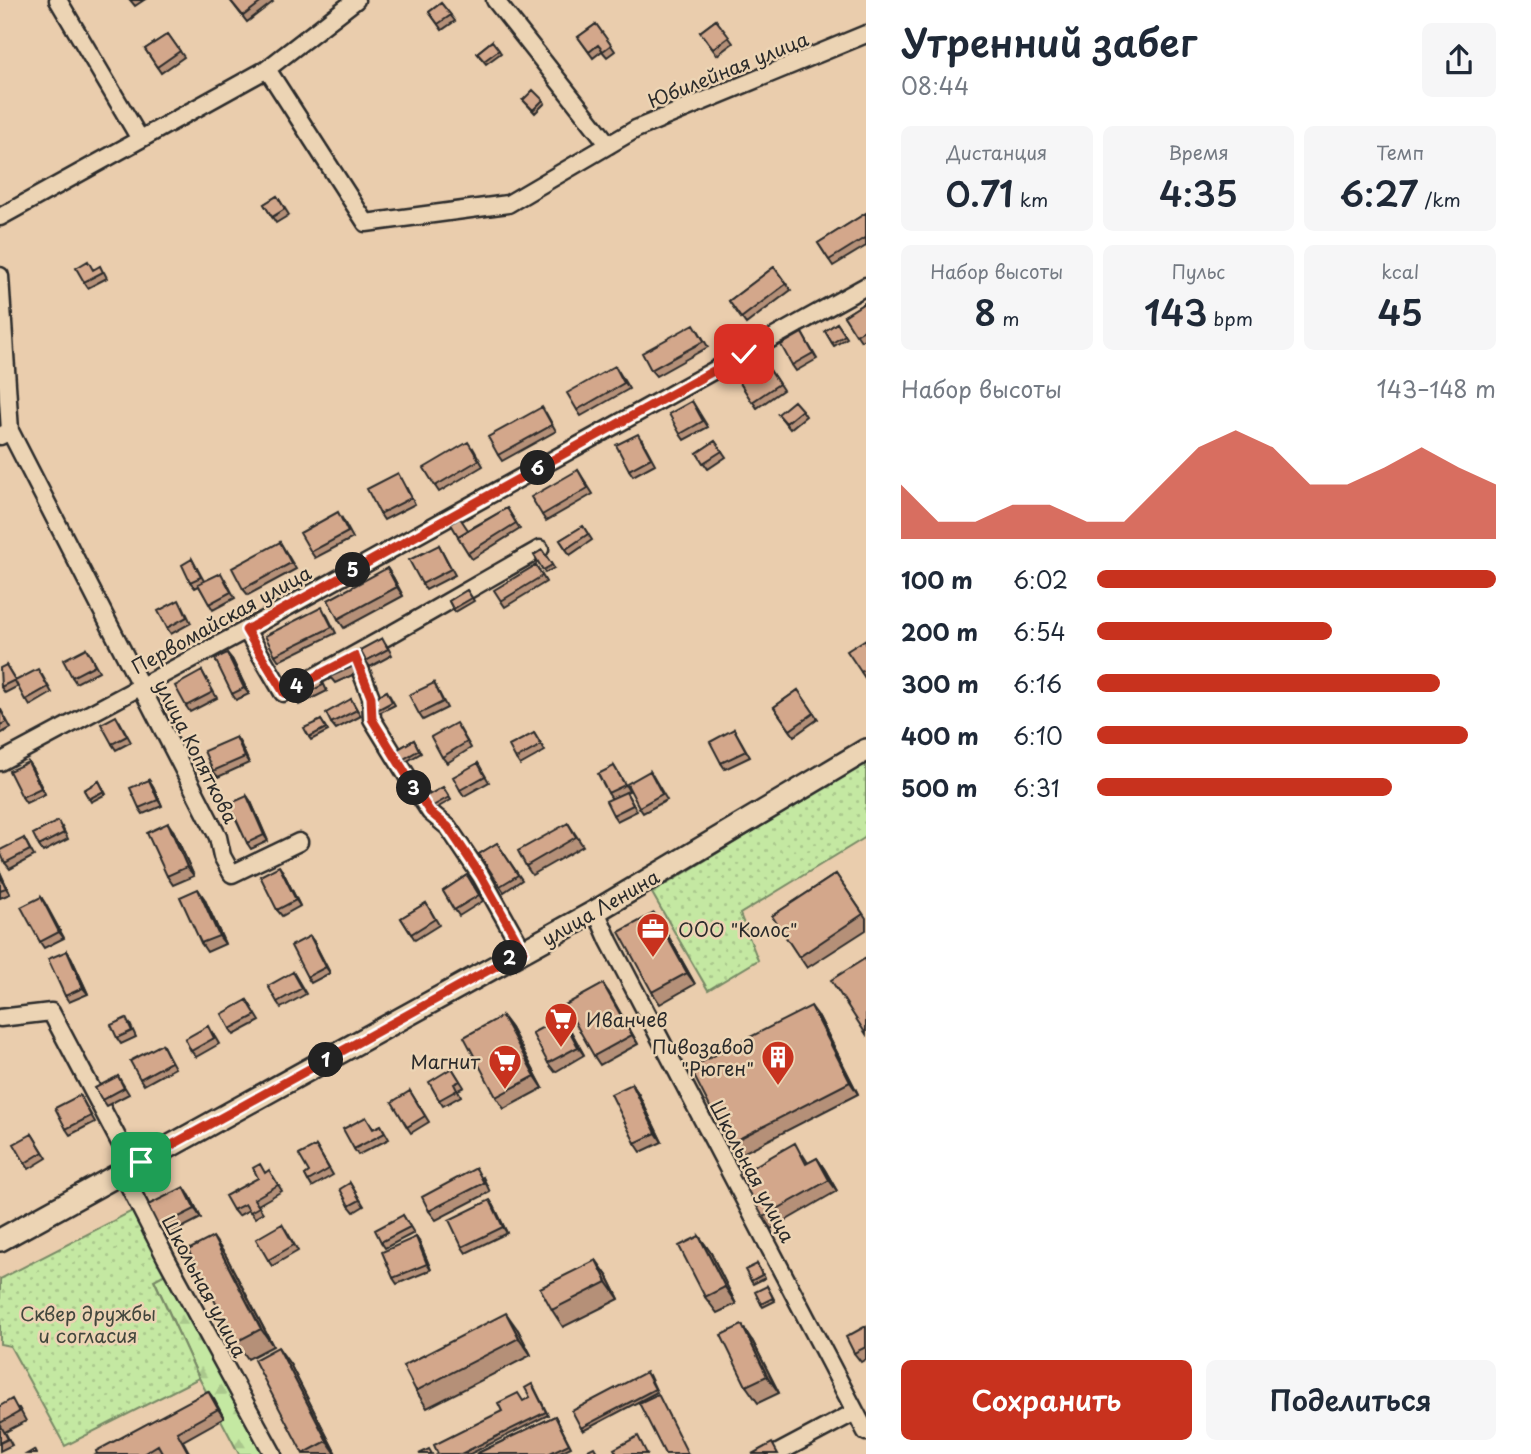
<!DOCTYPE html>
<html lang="ru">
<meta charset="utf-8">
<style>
:root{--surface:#fff;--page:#f6f6f7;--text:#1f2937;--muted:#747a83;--accent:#c8321e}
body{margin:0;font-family:"Playpen Sans",sans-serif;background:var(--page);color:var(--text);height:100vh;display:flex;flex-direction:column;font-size:26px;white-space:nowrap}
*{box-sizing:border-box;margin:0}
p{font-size:23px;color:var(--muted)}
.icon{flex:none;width:38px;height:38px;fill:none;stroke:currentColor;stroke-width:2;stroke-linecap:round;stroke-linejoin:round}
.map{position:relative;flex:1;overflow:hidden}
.details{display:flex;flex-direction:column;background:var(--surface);width:665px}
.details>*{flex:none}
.pin{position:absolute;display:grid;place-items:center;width:60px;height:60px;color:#fff;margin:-30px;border-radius:14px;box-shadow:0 4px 10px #0006}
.km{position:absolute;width:35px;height:35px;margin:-18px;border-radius:50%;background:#222;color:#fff;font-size:19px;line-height:35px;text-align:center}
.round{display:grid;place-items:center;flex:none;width:74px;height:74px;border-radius:10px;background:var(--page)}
.head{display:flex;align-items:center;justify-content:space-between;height:119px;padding:0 35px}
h1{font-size:38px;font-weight:600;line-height:52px}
.metrics{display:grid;grid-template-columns:repeat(3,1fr);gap:10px;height:119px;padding:7px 35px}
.metrics div{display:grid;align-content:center;border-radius:10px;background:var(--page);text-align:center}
.metrics b{font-size:35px;font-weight:600}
.metrics small{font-size:19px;font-weight:400}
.metrics p{font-size:19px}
.chart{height:196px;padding:14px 35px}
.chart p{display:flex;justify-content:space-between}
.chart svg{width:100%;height:126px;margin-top:7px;fill:var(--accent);opacity:.7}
.primary-button{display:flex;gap:14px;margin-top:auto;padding:14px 35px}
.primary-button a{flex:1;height:80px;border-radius:10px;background:var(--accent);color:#fff;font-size:28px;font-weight:600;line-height:80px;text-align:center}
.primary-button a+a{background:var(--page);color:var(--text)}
ul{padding:0 35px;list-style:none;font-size:23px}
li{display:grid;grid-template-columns:112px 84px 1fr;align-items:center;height:52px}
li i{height:18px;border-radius:9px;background:var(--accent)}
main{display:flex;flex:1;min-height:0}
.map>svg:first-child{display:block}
.forest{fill:url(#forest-firs);stroke:#788a66;stroke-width:2}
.park{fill:url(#park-dots);stroke:#788a66;stroke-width:2}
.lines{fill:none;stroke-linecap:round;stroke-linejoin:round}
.minor-casing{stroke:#2b2b2b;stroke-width:21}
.major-casing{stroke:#2b2b2b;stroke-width:26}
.minor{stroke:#ecd4b4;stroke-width:16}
.major{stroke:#ecd4b4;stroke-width:21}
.wall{fill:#b59078;stroke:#2b2b2b;stroke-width:2}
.shaded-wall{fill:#947561;stroke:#2b2b2b;stroke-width:2}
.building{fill:#d3a78b;stroke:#2b2b2b;stroke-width:2}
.route-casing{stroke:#fff;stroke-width:14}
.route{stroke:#c8321e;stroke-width:9}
.labels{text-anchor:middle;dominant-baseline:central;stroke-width:5;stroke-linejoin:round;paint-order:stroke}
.street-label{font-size:19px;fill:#2b2b2b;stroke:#ecd4b4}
.poi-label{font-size:19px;fill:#2b2b2b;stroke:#ecd4b4;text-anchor:start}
.park-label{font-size:19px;fill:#42473d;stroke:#ecd4b4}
</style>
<main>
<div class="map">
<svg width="866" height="1454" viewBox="0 0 866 1454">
<defs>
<pattern id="forest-firs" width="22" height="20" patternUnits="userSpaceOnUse" patternTransform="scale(1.75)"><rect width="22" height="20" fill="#c4e8a2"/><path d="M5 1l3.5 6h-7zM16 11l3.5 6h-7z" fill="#a9c78c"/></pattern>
<pattern id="park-dots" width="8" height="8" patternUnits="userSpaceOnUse" patternTransform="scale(1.75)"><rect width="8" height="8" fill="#c4e8a2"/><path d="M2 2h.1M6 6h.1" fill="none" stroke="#a9c78c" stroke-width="1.8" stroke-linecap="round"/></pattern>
</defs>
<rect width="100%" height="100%" fill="#eacdad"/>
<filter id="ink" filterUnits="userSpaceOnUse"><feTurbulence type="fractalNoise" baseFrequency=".0143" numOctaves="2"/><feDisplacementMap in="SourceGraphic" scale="14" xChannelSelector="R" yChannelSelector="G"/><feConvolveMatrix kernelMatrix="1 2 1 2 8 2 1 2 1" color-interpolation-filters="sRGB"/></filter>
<g filter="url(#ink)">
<path class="forest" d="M167,1273L267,1454H239L199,1378L154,1279Z"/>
<path class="park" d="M866,762V837L740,914L758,960L708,990L652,893Z
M134,1210L167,1273L154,1280L199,1378L65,1446L10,1346L0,1344V1279Z"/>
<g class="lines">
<defs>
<path id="minor" d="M58,0L140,139
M495,0L609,145
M267,69L356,0
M0,217L267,69L366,223L508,204L636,129L866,34
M0,276L10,431L0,436
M10,431L218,837L222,856L232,874L299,842
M246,630L283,693C371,648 455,597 540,549
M355,656L371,697L372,719L415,789L430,812L448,827L481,876L523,951
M0,762L246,630L866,286
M596,911L609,941L866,1432
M0,1018L51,1012L126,1154L123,1174L166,1258L273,1454
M776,1454L855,1412"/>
<path id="major" d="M0,1240L596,911L866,750"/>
</defs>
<use href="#minor" class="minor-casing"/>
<use href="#major" class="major-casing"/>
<use href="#minor" class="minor"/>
<use href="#major" class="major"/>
</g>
<path class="wall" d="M130,0H144L135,6Z
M230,0H271L273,2L247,22Z
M441,3L455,21L442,30L429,12Z
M716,20L733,43L717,55L700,32Z
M596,24L615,51L607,57L602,51L593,58L578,37Z
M168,34L184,57L161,73L145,49Z
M492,41L501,53L486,64L477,53Z
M523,100H543L545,103L535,113Z
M277,196L289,215L276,223L264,204Z
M866,213V246L833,266L818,243Z
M774,267L791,290L746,324L729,301Z
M94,269L104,272L107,278L88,288L84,282Z
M866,302V338L861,341L844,316Z
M837,323L847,338L834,346L825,331Z
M698,330L708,347L656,376L651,370Z
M802,333L817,359L796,371L792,365Z
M762,358L783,390L757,408L735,375Z
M619,372L629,389L581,416L577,410Z
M692,401L708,427L684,440L680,434Z
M802,410L806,416L790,429L778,414Z
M546,413L556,431L502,461L498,455Z
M642,440L655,464L633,476L629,470Z
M715,441L726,457L708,469L697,453Z
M473,448L483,466L439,492L435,486Z
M578,470L593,494L546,521L542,515Z
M402,479L415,504L384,520L380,514Z
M507,508L520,529L472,559L468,553V530Z
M342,518L353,538L315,558L311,552Z
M583,526L592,540L570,555L560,540Z
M280,542L296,569L248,595L243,589Z
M439,545L455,575L426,590L422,584Z
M542,550L554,568L545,573L534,555Z
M192,559L204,581L225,579L235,598L213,610L199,586L195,588L190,582Z
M536,565L546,582L505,607L501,601Z
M387,568L393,577L403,596L344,628L338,619Z
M467,590L474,601L455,612L449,601Z
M183,606L191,623L171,634L167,628Z
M326,613L336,633L279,661L275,655Z
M866,639V678H865L861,672Z
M386,644L392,655L370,667L366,661Z
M86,648L99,671L76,683L72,677Z
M348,657L357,673L335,683L330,677Z
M232,659L249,694L236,700L232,694Z
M6,665L16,681L42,675L52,693L30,706L18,686L5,693L1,687Z
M202,671L217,698L190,712L186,706Z
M321,678L327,691L299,705L295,699Z
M434,683L447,708L423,720L419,714Z
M798,690L818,719L794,736L774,707Z
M387,691L395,705L379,713L372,699Z
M351,699L361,716L336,729L331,723Z
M0,708L11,728L0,734Z
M321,720L328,731L311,740L309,737Z
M120,722L131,742L116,750L112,744Z
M460,729L471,748L447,763L442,757Z
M734,729L750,757L725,769L721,763Z
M534,733L545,751L520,765L516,759Z
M236,737L240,743L249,763L218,777L213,771Z
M414,740L421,753L402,764L395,751Z
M28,762L32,768L45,794L26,803L22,797Z
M478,763L489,782L464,796L460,790Z
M614,766L629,791L626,792L637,811L617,821L613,815L612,799L608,793Z
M650,771L667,800L643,813L639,807Z
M149,780L153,786L162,806L143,814L139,808Z
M99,781L106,794L91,802L84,790Z
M443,787L451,800L433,810L425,797Z
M247,796L251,802L268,841L251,849L247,843Z
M568,823L583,846L532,875L526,866Z
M62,827L68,839L43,852L39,846Z
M174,832L194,876L173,885L167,876Z
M24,838L34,856L10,869L5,863Z
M497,843L522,880L504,892L479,854Z
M0,872L10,894L0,898Z
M283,872L300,906L282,916L277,910Z
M836,874L866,918V930L807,968L772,916Z
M467,875L483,901L459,916L443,891Z
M41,897L64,938L44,948L40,942Z
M204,898L225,944L207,952L201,943Z
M426,903L439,925L415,940L401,918Z
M662,925L695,984L660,1004L652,992Z
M314,942L330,973L311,983L307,977Z
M67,951L71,957L88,994L69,1002L65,996Z
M293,972L306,994L281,1008L277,1002Z
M609,993L638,1044L600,1065L594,1056Z
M247,1000L260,1021L234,1035L230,1029Z
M502,1016L511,1028L543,1088L504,1109L496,1097Z
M562,1017L568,1026L584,1055L555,1072L548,1063Z
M819,1017L858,1094L737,1156L729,1144Z
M130,1024L136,1037L121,1044L117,1038Z
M212,1032L219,1044L196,1057L191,1051Z
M162,1044L175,1068L144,1085L140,1079Z
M452,1068L464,1087L458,1090L461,1096L443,1106L439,1100Z
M118,1076L129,1094L106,1106L102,1100Z
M632,1084L638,1093L662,1142L641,1152L635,1143Z
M410,1091L429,1122L411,1133L407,1127Z
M80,1095L95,1122L70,1135L66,1129Z
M370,1123L374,1129L381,1125L389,1139L358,1155L354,1149Z
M32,1134L47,1158L29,1169L25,1163Z
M316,1146L333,1175L312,1187L305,1175L309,1172Z
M803,1155L808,1163L817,1158L825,1170L837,1191L771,1229L763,1217Z
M265,1173L273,1176L282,1191L258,1205L263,1213L255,1218L249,1210L238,1216L233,1210L258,1178Z
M483,1177L490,1192L436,1220L429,1211Z
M350,1183L364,1206L354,1212L349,1206Z
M190,1196L201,1218L166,1236L159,1227Z
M494,1206L507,1233L466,1253L462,1247Z
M403,1215L414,1233L385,1248L381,1242Z
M286,1230L298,1251L272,1266L268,1260Z
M699,1236L711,1253L736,1304L717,1313L705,1297Z
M416,1237L420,1243L431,1270L397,1284L393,1278Z
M225,1254L273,1346L248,1359L236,1342Z
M596,1260L608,1277L619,1299L563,1327L552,1310Z
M757,1264L765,1278L753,1284L751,1281Z
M767,1286L775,1301L763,1307L761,1304Z
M866,1326V1359L861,1362L854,1353Z
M518,1330L531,1355L427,1408L416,1391Z
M753,1342L779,1393L758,1403L746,1386Z
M290,1364L336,1454H304Z
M649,1375L657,1392L583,1431L581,1428Z
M534,1387L548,1415L470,1454H438L530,1397Z
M208,1391L224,1418L183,1441L190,1454H97Z
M0,1406L19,1408L26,1421L5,1432L12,1445L0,1451Z
M555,1416L571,1447L556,1454H476Z"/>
<path class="shaded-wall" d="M387,568L393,577L403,596L397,587Z
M227,653L232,659L249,694L244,688Z
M236,737L240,743L249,763L245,757Z
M28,762L32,768L45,794L41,788Z
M149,780L153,786L162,806L158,800Z
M247,796L251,802L268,841L264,835Z
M168,823L174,832L194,876L187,867Z
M279,866L283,872L300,906L296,900Z
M0,872L10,894L6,888L0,875Z
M198,889L204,898L225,944L219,936Z
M41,897L45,903L64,938L59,932Z
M654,913L662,925L695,984L687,973Z
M310,936L314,942L330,973L326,967Z
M67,951L71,957L88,994L83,988Z
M603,984L609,993L638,1044L632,1035Z
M811,1006L819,1017L858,1094L850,1082Z
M502,1016L511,1028L543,1088L535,1076Z
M562,1017L568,1026L584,1055L578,1047Z
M632,1084L638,1093L662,1142L656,1133Z
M817,1158L825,1170L837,1191L829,1180Z
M184,1187L190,1196L201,1218L195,1209Z
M490,1200L494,1206L507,1233L503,1227Z
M699,1236L711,1253L736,1304L725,1287Z
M213,1237L225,1254L273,1346L261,1329Z
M416,1237L420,1243L431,1270L427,1264Z
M596,1260L608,1277L619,1299L607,1282Z
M506,1313L518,1330L531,1355L519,1338Z
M742,1325L753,1342L779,1393L767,1376Z
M278,1347L290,1364L336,1454L327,1441Z
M208,1391L214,1399L224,1418L218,1409Z"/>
<path class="building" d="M230,0H264L243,16Z
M441,3L451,15L438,24L429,12Z
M716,20L729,37L713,49L700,32Z
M596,24L611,45L603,51L598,45L589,52L578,37Z
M168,34L180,51L157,67L145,49Z
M492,41L499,50L484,61L477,53Z
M533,90L543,100L533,110L523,100Z
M277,196L285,209L272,217L264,204Z
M866,213V237L829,260L818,243Z
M88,261L93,270L100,266L103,272L84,282L76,268Z
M774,267L786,284L741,318L729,301Z
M866,302V329L856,335L844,316Z
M837,323L845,335L832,343L825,331Z
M694,324L704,341L651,370L642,353Z
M802,333L813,353L792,365L781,345Z
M762,358L779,384L752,402L735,375Z
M615,366L624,383L577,410L567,393Z
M692,401L703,421L680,434L669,414Z
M794,401L802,410L786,423L778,414Z
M542,407L552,425L498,455L488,437Z
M638,434L651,458L629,470L616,445Z
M715,441L722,451L703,463L697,453Z
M468,442L479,460L435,486L424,468Z
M578,470L588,488L542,515L531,497Z
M398,473L411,498L380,514L367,489Z
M507,508L516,523L468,553L458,537Z
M338,512L348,532L311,552L300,533Z
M460,518L468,530L458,536L451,524Z
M583,526L588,534L566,549L560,540Z
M280,542L291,563L243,589L232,568Z
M439,545L451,569L422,584L409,560Z
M542,550L552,565L543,570L534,555Z
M192,559L201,577L190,582L182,565Z
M536,565L542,576L501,601L494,590Z
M387,568L397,587L338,619L328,600Z
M221,573L231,592L209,604L198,584Z
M467,590L472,598L453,609L449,601Z
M179,600L187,617L167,628L158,611Z
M322,607L332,627L275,655L265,636Z
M382,638L388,649L366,661L360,650Z
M866,639V669L861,672L847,651Z
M86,648L95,665L72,677L63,660Z
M227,653L244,688L232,694L215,659Z
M348,657L352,667L330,677L326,667Z
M6,665L15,680L1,687L0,668Z
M38,669L48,687L25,700L15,681Z
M202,671L213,692L186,706L175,686Z
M317,672L323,685L295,699L289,686Z
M434,683L443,702L419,714L409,695Z
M798,690L814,713L790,730L774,707Z
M387,691L392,702L377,710L372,699Z
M351,699L357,710L331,723L326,713Z
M0,709L7,722L0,725Z
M116,716L127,736L112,744L101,724Z
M321,720L326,728L309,737L304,728Z
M456,723L467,742L442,757L431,737Z
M734,729L746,751L721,763L710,742Z
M534,733L541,745L516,759L509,746Z
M236,737L245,757L213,771L204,751Z
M414,740L419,750L400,761L395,751Z
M28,762L41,788L22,797L9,771Z
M478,763L485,776L460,790L453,777Z
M614,766L625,785L608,793L598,774Z
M650,771L662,794L639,807L627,784Z
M149,780L158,800L139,808L130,788Z
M99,781L104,791L89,799L84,790Z
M443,787L449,797L431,807L425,797Z
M626,792L633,805L613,815L606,801Z
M247,796L264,835L247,843L229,804Z
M58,821L64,833L39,846L33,834Z
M168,823L187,867L167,876L147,833Z
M568,823L576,837L526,866L518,851Z
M24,838L30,850L5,863L0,852V850Z
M497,843L518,875L500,886L479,854Z
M279,866L296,900L277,910L260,876Z
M836,874L863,914L799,957L772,916Z
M0,875L6,888L0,890Z
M467,875L479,895L454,910L443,891Z
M198,889L219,936L201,943L180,897Z
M41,897L59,932L40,942L21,907Z
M426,903L435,919L411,934L401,918Z
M654,913L687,973L652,992L619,932Z
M310,936L326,967L307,977L291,946Z
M67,951L83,988L65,996L48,959Z
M866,958V1034L831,980Z
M293,972L302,988L277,1002L268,986Z
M603,984L632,1035L594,1056L565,1005Z
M247,1000L256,1015L230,1029L222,1014Z
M811,1006L850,1082L729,1144L690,1068Z
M502,1016L535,1076L496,1097L464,1037Z
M562,1017L578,1047L548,1063L532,1033Z
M126,1018L132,1031L117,1038L111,1025Z
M208,1026L214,1038L191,1051L185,1039Z
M162,1044L171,1062L140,1079L130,1061Z
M452,1068L460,1081L454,1084L457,1090L439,1100L429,1082Z
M118,1076L124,1088L102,1100L95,1088Z
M632,1084L656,1133L635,1143L611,1094Z
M410,1091L425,1116L407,1127L392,1102Z
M80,1095L91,1116L66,1129L55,1108Z
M366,1117L373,1129L381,1125L385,1133L354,1149L343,1129Z
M32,1134L43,1152L25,1163L14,1144Z
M795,1143L806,1164L817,1158L829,1180L763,1217L739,1175Z
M316,1146L329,1169L308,1181L305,1175L309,1172L299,1155Z
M260,1164L265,1173L269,1170L278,1185L254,1199L259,1207L250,1212L245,1204L233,1210L225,1196L258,1178L253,1168Z
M476,1168L484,1183L429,1211L422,1197Z
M350,1183L360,1200L349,1206L340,1189Z
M184,1187L195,1209L159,1227L148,1205Z
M490,1200L503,1227L462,1247L449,1220Z
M403,1215L410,1227L381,1242L375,1230Z
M282,1224L294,1245L268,1260L256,1239Z
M699,1236L725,1287L705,1297L679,1246Z
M213,1237L261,1329L236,1342L188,1250Z
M416,1237L427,1264L393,1278L382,1252Z
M596,1260L607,1282L552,1310L540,1288Z
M757,1264L762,1275L751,1281L745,1270Z
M767,1286L773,1298L761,1304L755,1292Z
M506,1313L519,1338L416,1391L403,1366Z
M742,1325L767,1376L746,1386L721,1335Z
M866,1326V1347L854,1353L846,1337Z
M278,1347L327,1441L303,1454L254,1360Z
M646,1372L655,1389L581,1428L572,1411Z
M532,1384L546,1412L461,1454H438L434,1445L502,1411L498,1403L518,1393L523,1401L530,1397L525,1388Z
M208,1391L218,1409L177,1432L189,1454H163L158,1445L143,1454H97L96,1451Z
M658,1394L688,1454H665L639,1403Z
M12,1399L19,1412L0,1423V1406Z
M555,1416L569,1444L548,1454H476Z
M1,1426L8,1439L0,1443V1427Z
M638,1436L647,1454H617L614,1449Z
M772,1443L778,1454H752Z
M594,1447L598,1454H580Z
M429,1449L432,1454H419Z
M34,1450L36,1454H27Z"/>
</g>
<g class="lines" filter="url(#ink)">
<defs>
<path id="route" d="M141,1162L523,951L481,876L448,827L430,812L415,789L372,719L371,697L355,656L284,693L246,630L744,354"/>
</defs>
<use href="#route" class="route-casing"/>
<use href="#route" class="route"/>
</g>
<defs>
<symbol id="office-pin" viewBox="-11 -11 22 30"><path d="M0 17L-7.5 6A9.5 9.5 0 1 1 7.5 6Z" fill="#c8321e" stroke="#ecd4b4"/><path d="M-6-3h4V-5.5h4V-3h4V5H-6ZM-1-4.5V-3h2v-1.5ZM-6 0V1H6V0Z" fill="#fff"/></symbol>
<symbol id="supermarket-pin" viewBox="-11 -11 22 30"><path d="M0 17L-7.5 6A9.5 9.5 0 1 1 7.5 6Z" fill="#c8321e" stroke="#ecd4b4"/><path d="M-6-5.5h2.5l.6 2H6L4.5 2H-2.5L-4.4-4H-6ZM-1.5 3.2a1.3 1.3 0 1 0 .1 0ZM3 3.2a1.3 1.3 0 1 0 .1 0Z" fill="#fff"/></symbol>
<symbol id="building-pin" viewBox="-11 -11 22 30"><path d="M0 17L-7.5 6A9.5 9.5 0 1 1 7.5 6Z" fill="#c8321e" stroke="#ecd4b4"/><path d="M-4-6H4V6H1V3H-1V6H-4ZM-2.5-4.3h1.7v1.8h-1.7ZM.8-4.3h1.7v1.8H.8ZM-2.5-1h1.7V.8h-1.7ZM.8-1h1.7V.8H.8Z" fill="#fff"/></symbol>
</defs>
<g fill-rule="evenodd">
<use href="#office-pin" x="634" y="910" width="38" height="52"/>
<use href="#supermarket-pin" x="542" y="1000" width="38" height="52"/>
<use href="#building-pin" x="759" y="1038" width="38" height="52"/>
<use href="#supermarket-pin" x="486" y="1042" width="38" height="52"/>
</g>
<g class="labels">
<g class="street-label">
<text transform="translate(728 69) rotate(-22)">Юбилейная улица</text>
<text transform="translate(221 619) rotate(-29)">Первомайская улица</text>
<text transform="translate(197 751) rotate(63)">улица Копяткова</text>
<text transform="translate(600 907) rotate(-30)">улица Ленина</text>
<text transform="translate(753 1171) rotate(62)">Школьная улица</text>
<text transform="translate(205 1286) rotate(62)">Школьная улица</text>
</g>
<g class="poi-label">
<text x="678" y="929">ООО "Колос"</text>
<text x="586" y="1019">Иванчев</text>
<text x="754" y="1046" text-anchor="end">Пивозавод<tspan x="754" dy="22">"Рюген"</tspan></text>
<text x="480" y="1061" text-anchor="end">Магнит</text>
</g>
<g class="park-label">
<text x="88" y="1313">Сквер дружбы<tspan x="88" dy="22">и согласия</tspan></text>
</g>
</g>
</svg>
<div class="pin" style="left:141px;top:1162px;background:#1e9e55"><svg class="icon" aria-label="arrive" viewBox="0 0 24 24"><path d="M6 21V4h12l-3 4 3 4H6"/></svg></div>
<div class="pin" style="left:744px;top:354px;background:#d93025"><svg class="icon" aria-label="check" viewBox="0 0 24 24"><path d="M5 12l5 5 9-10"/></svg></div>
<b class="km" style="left:326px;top:1060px">1</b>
<b class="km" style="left:510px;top:958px">2</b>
<b class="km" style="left:414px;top:788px">3</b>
<b class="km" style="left:297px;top:686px">4</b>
<b class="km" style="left:353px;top:570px">5</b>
<b class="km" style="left:538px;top:468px">6</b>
</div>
<section class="details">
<div class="head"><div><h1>Утренний забег</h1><p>08:44</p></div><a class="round"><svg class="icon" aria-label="share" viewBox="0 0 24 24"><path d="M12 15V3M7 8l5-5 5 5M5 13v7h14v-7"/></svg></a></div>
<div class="metrics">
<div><p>Дистанция</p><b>0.71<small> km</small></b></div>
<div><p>Время</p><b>4:35</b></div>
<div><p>Темп</p><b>6:27<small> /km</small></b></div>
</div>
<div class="metrics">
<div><p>Набор высоты</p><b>8<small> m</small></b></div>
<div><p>Пульс</p><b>143<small> bpm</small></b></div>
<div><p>kcal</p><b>45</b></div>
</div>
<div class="chart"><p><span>Набор высоты</span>143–148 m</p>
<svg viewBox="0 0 160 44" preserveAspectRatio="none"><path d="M0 44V25L10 38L20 38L30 32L40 32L50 38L60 38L70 25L80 12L90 6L100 12L110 25L120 25L130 19L140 12L150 19L160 25V44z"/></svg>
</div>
<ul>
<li><b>100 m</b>6:02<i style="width:100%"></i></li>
<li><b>200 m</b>6:54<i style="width:59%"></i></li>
<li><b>300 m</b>6:16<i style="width:86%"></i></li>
<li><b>400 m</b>6:10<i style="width:93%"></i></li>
<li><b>500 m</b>6:31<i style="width:74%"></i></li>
</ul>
<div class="primary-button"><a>Сохранить</a><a>Поделиться</a></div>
</section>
</main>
